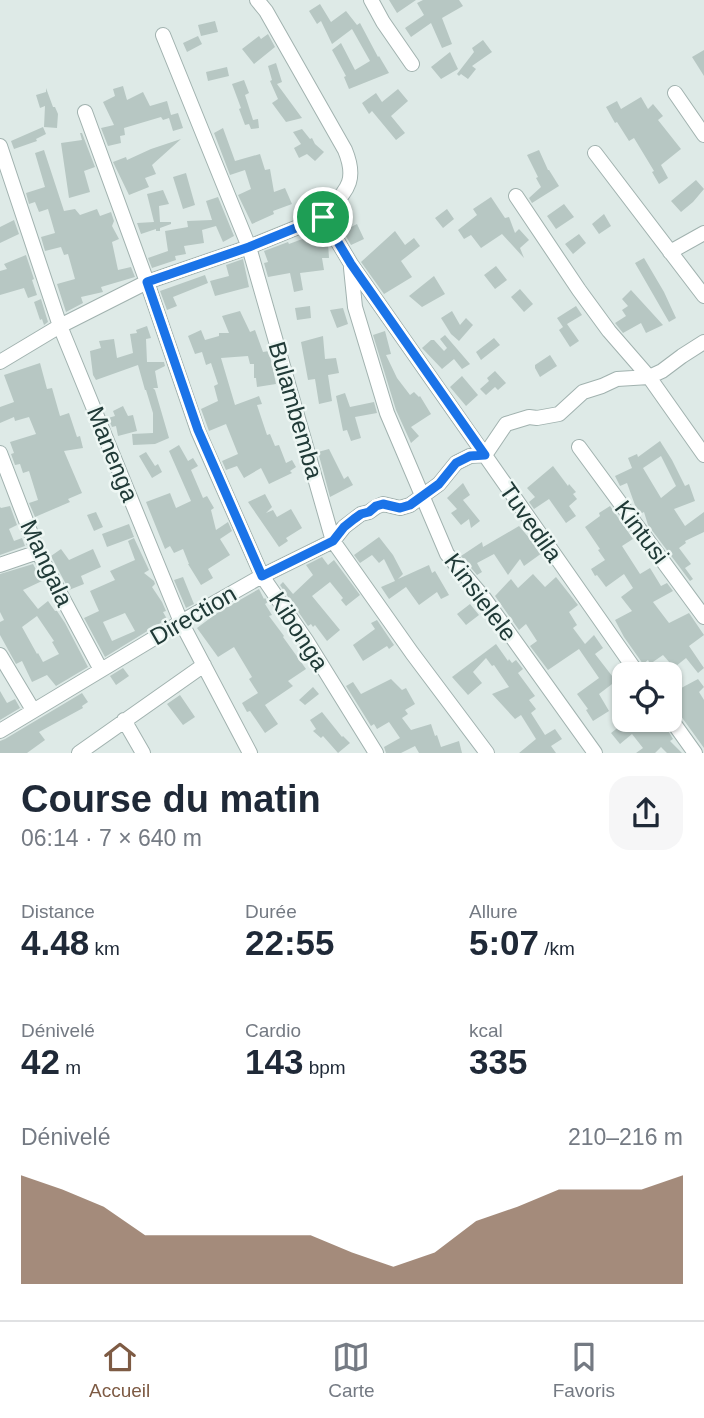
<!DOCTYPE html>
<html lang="fr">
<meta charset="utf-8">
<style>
:root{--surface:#fff;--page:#f6f6f7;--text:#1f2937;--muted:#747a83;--line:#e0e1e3;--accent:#7e5b44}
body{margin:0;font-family:Helvetica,sans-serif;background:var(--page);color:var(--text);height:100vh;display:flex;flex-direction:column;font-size:26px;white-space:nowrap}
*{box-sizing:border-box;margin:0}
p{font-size:23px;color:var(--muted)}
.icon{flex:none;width:38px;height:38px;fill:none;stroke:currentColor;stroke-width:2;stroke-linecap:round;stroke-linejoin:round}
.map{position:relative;height:753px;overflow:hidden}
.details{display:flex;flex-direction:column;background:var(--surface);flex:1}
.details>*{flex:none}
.fabs{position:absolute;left:612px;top:662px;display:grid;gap:14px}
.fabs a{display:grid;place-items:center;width:70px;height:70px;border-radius:14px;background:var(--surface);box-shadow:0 2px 5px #0004;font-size:35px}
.pin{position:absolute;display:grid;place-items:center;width:60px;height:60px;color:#fff;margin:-30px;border:4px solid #fff;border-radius:50%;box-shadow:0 2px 7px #0007}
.round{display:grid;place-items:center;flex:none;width:74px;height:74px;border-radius:21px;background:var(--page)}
.headline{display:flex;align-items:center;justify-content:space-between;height:119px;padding:0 21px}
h1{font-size:38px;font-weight:600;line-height:52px}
.figures{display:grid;grid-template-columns:repeat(3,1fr);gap:10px;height:119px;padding:7px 21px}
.figures div{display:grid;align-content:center}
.figures b{font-size:35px;font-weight:600}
.figures small{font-size:19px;font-weight:400}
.figures p{font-size:19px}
.chart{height:196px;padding:14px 21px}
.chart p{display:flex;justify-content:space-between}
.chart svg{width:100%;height:126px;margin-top:7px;fill:var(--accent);opacity:.7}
.tab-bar{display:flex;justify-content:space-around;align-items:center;height:98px;border-top:2px solid var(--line);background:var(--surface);font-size:19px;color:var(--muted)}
.tab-bar a{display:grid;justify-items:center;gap:4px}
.tab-bar .active{color:var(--accent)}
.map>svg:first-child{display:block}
.building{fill:#b7c7c3;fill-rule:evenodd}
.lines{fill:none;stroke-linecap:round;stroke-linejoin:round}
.minor-casing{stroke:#a1b2af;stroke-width:16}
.minor{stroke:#fff;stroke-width:14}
.route-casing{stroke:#fff;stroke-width:14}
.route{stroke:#1a73e8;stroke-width:9}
.labels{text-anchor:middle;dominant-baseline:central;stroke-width:5;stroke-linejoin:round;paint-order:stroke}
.street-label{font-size:24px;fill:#203a37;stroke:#eef7f4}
</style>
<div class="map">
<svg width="704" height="753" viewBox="0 0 704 753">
<rect width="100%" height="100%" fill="#deeae7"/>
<path class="building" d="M389,0H416L397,13Z
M423,0H459L463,6L442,18L452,44L442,48L431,23L411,37L405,28L424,15L417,3Z
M320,4L331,22L346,11L357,25L360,23L378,57L379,56L389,73L349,89L344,77L346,76L332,50L341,43L355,70L370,61L352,29L332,44L321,21L317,24L309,11Z
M215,21L218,32L201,36L198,25Z
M268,34L275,47L254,64L242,49L259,36L261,39Z
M198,36L202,44L187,52L183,43Z
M483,40L492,52L472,66L476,69L468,79L461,74L459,76L457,74L474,52L472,48Z
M704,50V76L692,57Z
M450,52L458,69L441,79L431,67Z
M276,63L282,82L277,84L302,118L286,122L272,103L278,99L270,81L272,80L268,66Z
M227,67L229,76L208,81L206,72Z
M244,80L249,93L245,95L253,120L258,119L259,128L251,129L249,124L245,125L239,109L241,108L232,84Z
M123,86L127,100L143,92L150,106L167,101L171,115L178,113L183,128L173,131L169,118L163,120L161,117L124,128L125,135L120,136L121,143L108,146L101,128L114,125L103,102L115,96L113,89Z
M46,88L53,107H55L58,114L57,128L44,127L45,106L40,108L36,95L46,92Z
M398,89L408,101L391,116L405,133L396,140L372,111L369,114L362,103L376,93L382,102Z
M641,97L648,109L653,104L663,116L658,120L681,149L661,165L668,178L659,184L652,172L654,171L634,138L629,141L617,122L615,123L606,107L617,101L621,109Z
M43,127L46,134L36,139L37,141L14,149L11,141Z
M223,128L235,161L260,154L265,170L270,169L274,192L285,188L292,204L273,211L274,214L252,224L238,195L251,189L245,170L230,175L214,133Z
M302,129L310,139L312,138L315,144L324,152L315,161L307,154L299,158L294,148L301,144L293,132Z
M80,133H82L95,167L84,171L90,192L69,198L61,143L82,140Z
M181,139L152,165L156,174L145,178L149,187L129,195L113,162L126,157L127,160L151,149Z
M44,150L64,211L75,209L80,215L97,209L100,216L111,212L114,221L112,226L119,239L112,242L118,270L131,267L135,277L101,287L103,292L81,297L83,303L66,312L57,284L75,279L68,254L64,255L61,247L45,251L41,237L55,233L48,209L39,212L35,202L29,204L26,193L45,187L35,153Z
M539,150L548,170H549L559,186L532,203L529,198L541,187L536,178L538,177L527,155Z
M186,173L195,205L183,209L173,177Z
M696,180L704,189L693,202L681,212L671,201Z
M163,190L169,204L159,206L160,222H171V224L160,228V231H156V229L141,234L137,223L154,222L147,194Z
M218,197L234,236L223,242L216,226L202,230L204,243L184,246L186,254L175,256L176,260L152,268L148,258L168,251L165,231L188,227L187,221L212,220L206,201Z
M491,197L505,218L509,217L515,233L519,229L529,240L520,248L524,258L502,234L481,248L471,235L464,239L458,230L477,215L473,209Z
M564,204L574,217L556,229L547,216Z
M447,209L454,219L443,228L435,218Z
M604,214L611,226L599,234L592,224Z
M14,220L19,234L0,243V227Z
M357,224L364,239L351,245L343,231Z
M395,231L405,245L414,238L420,246L401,261L412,277L384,294L361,262Z
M321,232L328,243L329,258H322L324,270L300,273L303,290L294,292L290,273L268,277L264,263L268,262L264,251L288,242L289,244Z
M579,234L586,243L573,254L565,244Z
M26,255L34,279L32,280L37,295L28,298L24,288L0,295V271L7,269L4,264Z
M644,258L664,292L676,318L669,322L635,263Z
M243,259L249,287L215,296L210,281L229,276L226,265Z
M496,266L507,280L495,289L484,275Z
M205,275L208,283L173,297L177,306L167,310L160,291Z
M434,276L445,294L422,307L409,296Z
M520,289L533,304L524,312L511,297Z
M631,290L663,325L646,333L641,323L623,333L615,323L626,316L622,310L628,306L622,299Z
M41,299L48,322L44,325L42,319L40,320L34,302Z
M310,306L311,318L297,320L295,308Z
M576,306L582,315L567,324L579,341L570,347L559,330L563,327L557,318Z
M343,308L348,324L337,328L330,310Z
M240,311L250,332L255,330L263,352L269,351L276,384L257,387L256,378H254V364H250L248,356L221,358L235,405L259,396L262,404L257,405L267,435L270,434L275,446L279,445L286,463L292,460L296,467L290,471L292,473L269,484L261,468L244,478L237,466L226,470L222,461L238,454L226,424L209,431L201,409L218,401L214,386L218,384L211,363L206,365L202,352L195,354L188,336L201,330L205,340L219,336V333H229L222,316Z
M452,311L460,325L466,318L473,325L459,341L451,334L441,318Z
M147,326L151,338L146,339L147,362H164L165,366L155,371L158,388H153L155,390L169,438L155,444L133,445L132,434L153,433V413L146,390H145L138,365L96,380L93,375L90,351L101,348L99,341L114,339L117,358L133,353L130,334L137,333L136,330Z
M385,331L391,354L386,355L397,378L410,395L414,392L419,397L420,396L431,414L411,427L419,436L411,443L396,410L373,335Z
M445,335L470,364L462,369L454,359L442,369L422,348L431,340H434L444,351L447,348L440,339Z
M323,336L325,359L336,358L339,373L328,375L332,401L319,404L315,379L308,380L301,342Z
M494,338L500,345L481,360L476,352Z
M550,355L557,366L540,377L535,368V365Z
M40,363L47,389L52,388L60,416L69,413L77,437L80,436L83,448L64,451L82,493L68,499L70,502L35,517L29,503L38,500L29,471L23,473L20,464L15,465L11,454L14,453L10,442L36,434L29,417L15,421L14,417L0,423V407L14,402L4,375Z
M495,371L506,383L498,390L495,387L486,395L480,389L489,381L487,378Z
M462,376L478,395L466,406L450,387Z
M345,393L350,407L374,402L377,413L355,417L361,438L351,441L347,430L343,431L336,396Z
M123,406L128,416L133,415L137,431L118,436L116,426L112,427L108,418L115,416L113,411Z
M660,441L672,460L685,486L689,484L695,501L674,509L685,526L704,512V532L685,541L686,543L679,548L691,564L685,568L693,579L690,581L648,525L644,512L640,514L636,508L627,483L620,486L615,476L632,468L628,458L637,454L638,457ZM661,456L676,486L661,498L643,468Z
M179,445L188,461L193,458L198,466L191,470L203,498L207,496L214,508L211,510L216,530L228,522L232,531L220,539L230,555L208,569L213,578L201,585L188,564H189L183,549L174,553L170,546L165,549L146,502L170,493L176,508L191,501L169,451Z
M329,449L344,479L348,476L353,485L330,497L318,452Z
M146,452L155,466L158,464L162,472L152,478L139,456Z
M553,466L568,486L569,484L576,492L573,494L577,499L569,506L576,516L566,523L549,499L534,509L529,502L535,497L527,488Z
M463,483L470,495L463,500L480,521L471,528L469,519L461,525L451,513L457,509L447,498Z
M265,494L272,507L266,513L273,510L277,517L291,509L302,528L286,538L288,541L279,547L248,502Z
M10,506L17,525L9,529L14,541L22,538L25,546L0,555V507L1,508Z
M610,506L633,539L622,546L640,574L650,568L661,586L667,583L673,591L653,602L669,623L689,613L704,635L689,646L704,668L698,673L686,658L670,671V663L663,655L650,664L648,660L643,664L624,637L615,620L632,611L621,597L633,588L624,574L606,587L597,575L595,576L591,569L605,560L598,550L600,549L585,527L600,516L599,513Z
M96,512L103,527L94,531L87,515Z
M129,524L134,537L107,547L102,534Z
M519,526L542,553L524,566L520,559L508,575L494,554L477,563L482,572L477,575L461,556L482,542L483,547Z
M379,537L393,555L403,574L398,579L429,565L432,573L435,571L449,595L441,599L437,592L419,605L406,587L389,599L381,587L395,581L384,559L379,563L372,555L360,563L354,555Z
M134,538L149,570L144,573L154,581L155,584L152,587L162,602L166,611L163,612L167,619L105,657L84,618L99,611L90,591L115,580L110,571L135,560L128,541ZM125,613L135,631L112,641L103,622Z
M61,549L69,560L93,549L101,567L81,576L84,584L69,590L51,556Z
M322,557L328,565L334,560L360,595L346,606L341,600L343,598L330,582L312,596L340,630L327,641L315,625L313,627L311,624L308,626L280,585L283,582L293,594L313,575L306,565Z
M33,564L42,581L23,590L38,609L48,601L55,611H57L65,623L88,667L56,686L47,675L32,682L22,661L16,664L0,635V622L4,620L0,612V574ZM37,616L54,641L52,642L59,654L43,662L38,653L37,654L22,627Z
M533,574L545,587L556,577L578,605L569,612L577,625L573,628L585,644L594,635L603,648L595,654L616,681L599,694L609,711L593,721L586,710L588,709L577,694L599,678L579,649L548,670L530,646L537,641L526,624L519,630L495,596L511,579L518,588Z
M183,577L194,604L186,608L174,580Z
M259,589L264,599L265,598L268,602L265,604L272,615L269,616L284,636L283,637L306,669L288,681L293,686L265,705L278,724L265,733L250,711L247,712L242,703L258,693L249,679L252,677L234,647L218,657L197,628L217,613Z
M470,604L479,615L466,625L457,614Z
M377,620L394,645L389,649L387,646L363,661L353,645L375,629L371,623Z
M496,644L508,661L509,659L512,663L516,660L523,669L518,673L535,696L529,700L536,709L531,713L545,735L555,729L562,739L551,746L556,753H519L536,739L521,715L515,719L492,694L509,687L494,665L492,666L486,658L473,672L482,683L468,695L452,677Z
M123,668L129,676L116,685L110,676Z
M391,679L402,690L406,688L415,704L405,710L408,714L402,718L411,730L431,724L435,736L437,735L441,747L459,741L462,753H419L415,746L401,753H386L384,747L400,738L389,722L377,729L374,724L371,726L346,686L353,682L361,694Z
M698,679L704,687L699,692L704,700V748L678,712L670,709V694Z
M313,687L319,694L305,705L299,700Z
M0,691L7,703L15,699L20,708L0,720Z
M82,693L88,702L82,706L83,708L39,732L45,740L27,753H0V741L5,739Z
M180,695L195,717L183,725L167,704Z
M322,712L342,737L343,736L350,743L338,753L323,736L321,738L313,731L316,729L310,720Z
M629,719H635L640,726L654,719H661L673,739L670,741L682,753H667L661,747L655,753H636L643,748L632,734L620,744L611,733Z"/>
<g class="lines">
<defs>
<path id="minor" d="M257,0L266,11L345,150C359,184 344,192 323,217L351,264L638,674
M371,0L383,22L412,64
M163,35L249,247L333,541L412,653L487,753
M675,93L704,135
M85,112L147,282L198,431L262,576L306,640L376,753
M0,146L60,326L181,622L250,753
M595,153L704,296
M516,196L579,290L609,331L649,377L704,455
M670,252L704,233
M351,268L355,307L387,413L447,554L484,598L595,753
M0,362L60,326L147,282L249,247L323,217
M579,447L704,617
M0,453L38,552L101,670
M0,565L38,552
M0,655L33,710
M670,718L695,753
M124,720L143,753
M0,731L181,622L262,576L333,541L344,527L361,514L369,512L376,507L383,504L400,508L410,505L439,484L456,463L470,456L485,455L506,424L529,417L537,418L559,414L583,392L602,386L617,379L649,377L662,371L682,356L704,342
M79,753L204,665"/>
</defs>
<use href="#minor" class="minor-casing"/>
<use href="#minor" class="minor"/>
</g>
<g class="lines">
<defs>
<path id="route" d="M323,217L351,264L485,455L470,456L456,463L439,484L410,505L400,508L383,504L376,506L369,512L361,514L354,519L344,527L333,541L262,576L198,430L147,282L249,247Z"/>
</defs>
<use href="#route" class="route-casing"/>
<use href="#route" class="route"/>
</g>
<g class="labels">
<g class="street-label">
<text transform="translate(296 410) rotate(74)">Bulambemba</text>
<text transform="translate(113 454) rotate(68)">Manenga</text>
<text transform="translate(531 522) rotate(55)">Tuvedila</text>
<text transform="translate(642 532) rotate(53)">Kintusi</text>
<text transform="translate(47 563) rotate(65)">Mangala</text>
<text transform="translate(481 597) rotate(53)">Kinsielele</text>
<text transform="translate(193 615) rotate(-30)">Direction</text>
<text transform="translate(299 631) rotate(57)">Kibonga</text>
</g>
</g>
</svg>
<div class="fabs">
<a><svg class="icon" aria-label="locate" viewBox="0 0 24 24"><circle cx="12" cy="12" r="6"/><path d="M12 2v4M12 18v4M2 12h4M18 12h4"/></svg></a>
</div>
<div class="pin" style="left:323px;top:217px;background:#1e9e55"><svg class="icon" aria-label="arrive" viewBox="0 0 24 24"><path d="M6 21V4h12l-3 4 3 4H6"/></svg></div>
</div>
<section class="details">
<div class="headline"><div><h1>Course du matin</h1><p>06:14 · 7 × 640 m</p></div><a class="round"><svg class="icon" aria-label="share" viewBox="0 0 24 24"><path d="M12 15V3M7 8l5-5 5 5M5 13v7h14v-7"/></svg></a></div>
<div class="figures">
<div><p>Distance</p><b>4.48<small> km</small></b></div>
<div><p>Durée</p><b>22:55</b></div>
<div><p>Allure</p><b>5:07<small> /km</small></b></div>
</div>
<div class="figures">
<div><p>Dénivelé</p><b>42<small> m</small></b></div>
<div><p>Cardio</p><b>143<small> bpm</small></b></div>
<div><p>kcal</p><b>335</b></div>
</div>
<div class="chart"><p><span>Dénivelé</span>210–216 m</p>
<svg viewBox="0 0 160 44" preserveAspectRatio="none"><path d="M0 44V6L10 11L20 17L30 27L40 27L50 27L60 27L70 27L80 33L90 38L100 33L110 22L120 17L130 11L140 11L150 11L160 6V44z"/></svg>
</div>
</section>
<nav class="tab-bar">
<a class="active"><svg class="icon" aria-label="home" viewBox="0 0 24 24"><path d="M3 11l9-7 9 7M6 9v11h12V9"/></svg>Accueil</a>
<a><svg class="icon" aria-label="map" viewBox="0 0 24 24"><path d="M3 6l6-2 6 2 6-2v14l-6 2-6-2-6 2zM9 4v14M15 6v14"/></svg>Carte</a>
<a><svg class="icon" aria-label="saved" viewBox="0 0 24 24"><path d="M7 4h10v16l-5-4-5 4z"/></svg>Favoris</a>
</nav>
